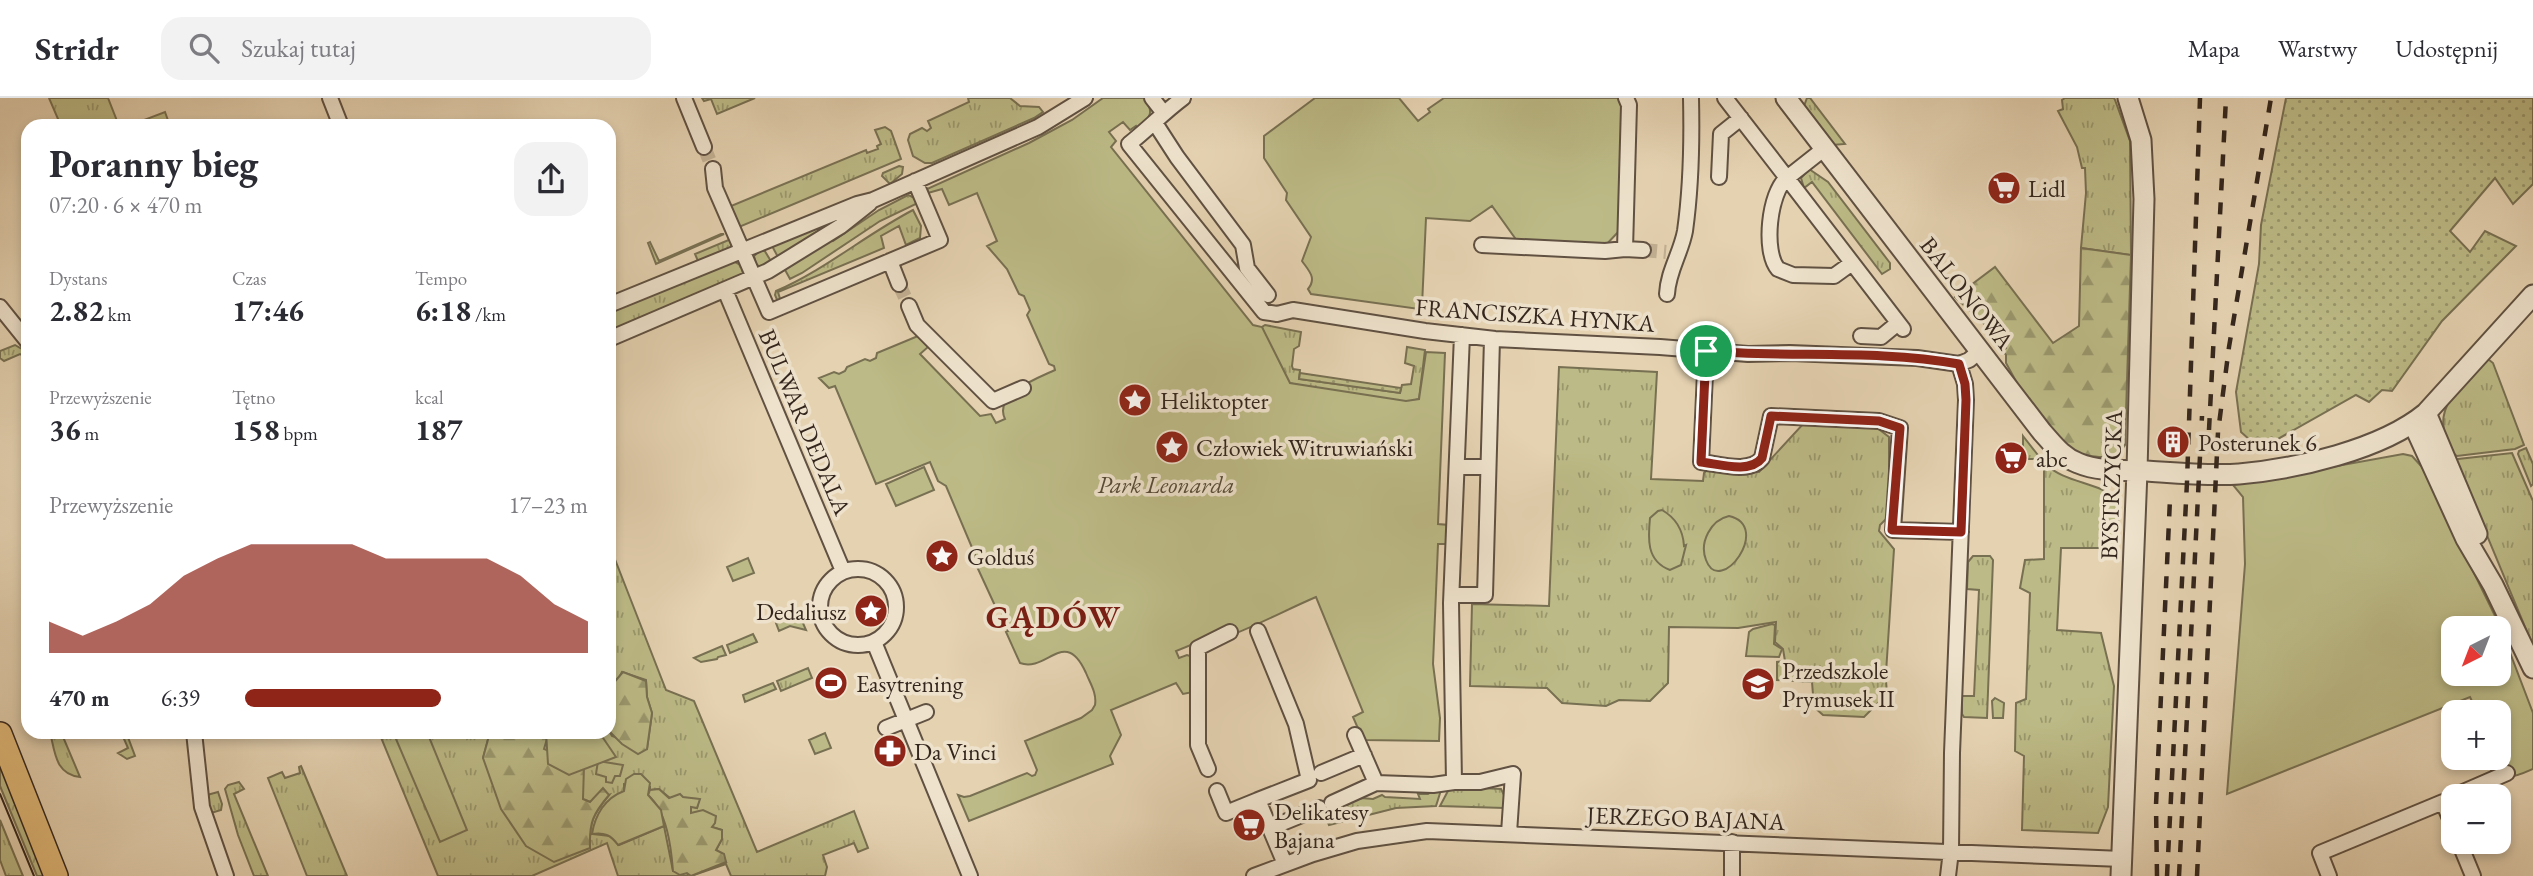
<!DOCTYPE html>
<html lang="pl">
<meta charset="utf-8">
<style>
:root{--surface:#fff;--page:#f2f2f3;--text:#2b2b33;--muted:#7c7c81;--line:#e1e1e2;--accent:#8f2418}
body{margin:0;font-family:"EB Garamond",serif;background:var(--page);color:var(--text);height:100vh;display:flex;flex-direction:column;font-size:26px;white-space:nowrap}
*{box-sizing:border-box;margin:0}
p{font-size:23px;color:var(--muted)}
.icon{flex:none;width:38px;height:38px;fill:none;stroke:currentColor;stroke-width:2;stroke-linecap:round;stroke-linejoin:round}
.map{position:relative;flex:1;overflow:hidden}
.details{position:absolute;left:21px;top:21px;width:595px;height:620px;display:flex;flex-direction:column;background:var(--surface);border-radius:21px;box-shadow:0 4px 10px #0003}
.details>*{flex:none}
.needle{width:46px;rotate:222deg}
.controls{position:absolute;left:2441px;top:518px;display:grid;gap:14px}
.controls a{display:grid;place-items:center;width:70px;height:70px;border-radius:14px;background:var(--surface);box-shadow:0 4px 10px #0003;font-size:35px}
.pin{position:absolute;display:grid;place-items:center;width:60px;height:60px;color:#fff;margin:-30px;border:4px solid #fff;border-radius:50%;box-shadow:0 2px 7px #0007}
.round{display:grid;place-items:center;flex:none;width:74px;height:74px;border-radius:21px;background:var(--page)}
.headline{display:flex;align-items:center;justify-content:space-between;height:119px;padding:0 28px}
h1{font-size:38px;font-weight:700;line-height:52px}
.stats{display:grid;grid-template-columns:repeat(3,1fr);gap:10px;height:119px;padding:7px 28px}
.stats div{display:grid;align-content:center}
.stats b{font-size:30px;font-weight:700}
.stats small{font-size:19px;font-weight:400}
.stats p{font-size:19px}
.chart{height:196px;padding:14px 28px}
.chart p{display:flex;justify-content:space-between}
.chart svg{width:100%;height:126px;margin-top:7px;fill:var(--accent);opacity:.7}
ul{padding:0 28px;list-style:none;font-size:23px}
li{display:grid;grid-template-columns:112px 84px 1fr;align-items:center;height:52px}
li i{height:18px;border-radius:9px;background:var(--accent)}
header{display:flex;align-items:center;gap:42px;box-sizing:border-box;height:98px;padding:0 35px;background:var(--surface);border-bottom:2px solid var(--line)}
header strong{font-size:33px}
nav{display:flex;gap:38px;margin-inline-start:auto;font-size:24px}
.search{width:490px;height:63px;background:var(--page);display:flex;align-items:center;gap:18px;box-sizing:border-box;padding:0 24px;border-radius:21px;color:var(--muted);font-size:26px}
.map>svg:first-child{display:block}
.grass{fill:url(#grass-tufts);stroke:#787052;stroke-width:2}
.forest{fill:url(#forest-firs);stroke:#787052;stroke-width:2}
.park{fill:#bcba86;stroke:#787052;stroke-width:2;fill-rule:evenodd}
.garden{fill:url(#garden-dots);stroke:#787052;stroke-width:2}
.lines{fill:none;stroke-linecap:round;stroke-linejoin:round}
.minor-tunnel{stroke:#c2b093;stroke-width:14;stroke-dasharray:14 7;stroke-linecap:butt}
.minor-casing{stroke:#605142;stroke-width:18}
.tertiary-casing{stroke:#605142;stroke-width:23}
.primary-casing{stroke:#34261d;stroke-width:26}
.minor{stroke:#eee2cc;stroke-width:14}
.tertiary{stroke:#eee2cc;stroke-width:19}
.primary{stroke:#e2b978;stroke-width:23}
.tram{stroke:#34261d;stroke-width:2}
.rail{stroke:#34261d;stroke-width:4.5;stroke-dasharray:12 12;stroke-linecap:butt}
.route-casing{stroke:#fff;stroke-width:14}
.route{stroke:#8f2418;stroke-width:9}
.labels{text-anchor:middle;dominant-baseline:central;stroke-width:7;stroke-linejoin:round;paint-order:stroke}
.poi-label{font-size:24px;fill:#34261d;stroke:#eee2cc;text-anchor:start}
.street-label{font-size:24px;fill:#34261d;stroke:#eee2cc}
.park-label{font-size:24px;font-style:italic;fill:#564b37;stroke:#eee2cc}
.district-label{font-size:32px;font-weight:bold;letter-spacing:2px;fill:#7a1f14;stroke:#eee2cc}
</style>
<header>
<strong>Stridr</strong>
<div class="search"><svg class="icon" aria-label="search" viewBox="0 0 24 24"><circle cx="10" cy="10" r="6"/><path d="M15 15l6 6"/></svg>Szukaj tutaj</div>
<nav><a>Mapa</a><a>Warstwy</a><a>Udostępnij</a></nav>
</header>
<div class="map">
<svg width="2533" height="778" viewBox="0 0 2533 778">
<defs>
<pattern id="grass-tufts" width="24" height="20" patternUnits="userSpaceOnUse" patternTransform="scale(1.75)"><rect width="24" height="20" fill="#bcba86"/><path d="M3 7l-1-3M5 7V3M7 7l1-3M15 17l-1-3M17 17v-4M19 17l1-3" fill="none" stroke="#9a976d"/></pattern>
<pattern id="forest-firs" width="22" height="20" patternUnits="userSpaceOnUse" patternTransform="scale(1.75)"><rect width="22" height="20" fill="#bcba86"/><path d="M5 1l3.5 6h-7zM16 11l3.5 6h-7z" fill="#9a976d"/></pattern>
<pattern id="garden-dots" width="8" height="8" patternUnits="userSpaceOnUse" patternTransform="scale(1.75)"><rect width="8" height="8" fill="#bcba86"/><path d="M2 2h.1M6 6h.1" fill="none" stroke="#9a976d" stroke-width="1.8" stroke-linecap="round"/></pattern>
</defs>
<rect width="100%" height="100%" fill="#e5d2b1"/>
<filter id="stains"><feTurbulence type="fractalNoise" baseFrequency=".00286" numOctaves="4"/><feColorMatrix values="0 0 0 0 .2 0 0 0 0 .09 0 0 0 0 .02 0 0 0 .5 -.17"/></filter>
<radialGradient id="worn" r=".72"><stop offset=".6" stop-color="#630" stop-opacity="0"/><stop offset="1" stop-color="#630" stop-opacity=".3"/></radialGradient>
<path class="grass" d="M49,0H108L119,28H61Z
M702,0H755L717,16L711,1L704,3Z
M968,0H1010L1020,8L1039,9L1043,14L1034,20L932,65H925L913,58L908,42L910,36L922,30L927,33L931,30L928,23L969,4Z
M1807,0H1810L1845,46L1832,47L1804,8Z
M2065,0H2114L2115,2L2130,43L2131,157L2081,150L2086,95L2085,70H2082L2077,49L2058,13L2063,11L2062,2Z
M885,29L891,33L901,61L739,129L731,108L866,52L867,55L878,51L877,48L881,46L875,32Z
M899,68L903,69L902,76L890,86L882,78L883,75Z
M1809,71L1828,84L1890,165V171L1882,176L1812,84L1804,90L1801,80Z
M908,97L913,99L918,105L880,123L802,175L790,181L784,170L831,141L833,143L879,112Z
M913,112L921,128L920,140L906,147L899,128L881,138L884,150L778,194L781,204H778L775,197L776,193C825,172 865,137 913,112Z
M838,121L779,161L771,146Z
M721,136H724L656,166L648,145L650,144L659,163Z
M731,141V150L710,160L698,163L695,156Z
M763,150L772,165L760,169L756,166L754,158Z
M733,163L742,168L743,177L609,235V213Z
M1265,227L1301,234L1299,248L1294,251L1292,268L1293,271L1300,272L1299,281L1400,295L1402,287L1411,286L1414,268L1405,265L1407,249L1425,252L1419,301L1393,308L1280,283L1262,229Z
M15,247L27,254L28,260L20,256L4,263L0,260V253Z
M2488,261L2493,265L2524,347L2515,351L2457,358C2450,354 2449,347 2446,339C2433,306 2467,282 2488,261Z
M1559,269L1657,274L1651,381L1703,383L1704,375L1709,370L1759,374L1804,325L1876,329L1889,339V418L1880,427L1879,433L1894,451L1886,575H1879V582L1886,583L1887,596L1864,619L1823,617L1814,609L1812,584L1777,582V564L1785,563L1783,551L1775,544L1776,524L1738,530L1669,529L1668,585L1650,603L1619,602L1606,608L1562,605L1547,590L1470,588L1472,506L1549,508Z
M2023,338L2041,361H2023Z
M2526,350L2533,366V386L2531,388L2518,356L2519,353Z
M2512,355L2533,403V548L2456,363L2458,361Z
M2044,365C2066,386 2097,383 2119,402L2117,450H2061L2057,532L2101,535L2114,588L2108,709L2098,735L2022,732L2024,658L2015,653L2016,605L2026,601L2030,495L2020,490L2025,462L2044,461Z
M609,446L666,592L694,603L757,754L854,713L868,750L858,754L854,745L823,757L827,769L825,778H731L726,766L691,778L726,764L716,752L722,741V732L712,729L711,727L691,715V708L697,710L699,701L670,700L659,691L650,692V689L624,686V693L592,736L610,738L619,747L664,728L673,773L687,774L688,778H618L607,745L532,778H438L380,637L381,634H490L483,660L590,750C589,724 593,716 609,697L590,704L583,701L543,651L549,634L609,633L612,638L647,651L652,615L647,599L646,582L622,574L609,598Z
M1973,458H1990L1993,462L1987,620L1964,619L1962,616V598H1974L1979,492L1967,491L1968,464Z
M799,516L806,532L790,528L779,533L776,525Z
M753,536L757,544L730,555L727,547Z
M722,548L726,557L718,559L717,561L701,564L694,560Z
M808,570L812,580L781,593L777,583Z
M773,585L776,591L745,604L743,597Z
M1995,600L2004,605L2003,620H1993L1992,603Z
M50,634H61L80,679C55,676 55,654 50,634Z
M121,634H126L135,658L127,661L118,655L128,650Z
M0,660L46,778H37L0,688Z
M301,668L347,778H307L268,680L282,674L285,680L300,675L299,669Z
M239,684L244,691L234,696L268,778H254L238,737L225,691L228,687Z
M1462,689L1501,691L1504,697V710L1440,708L1449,691Z
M1434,692H1441L1436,708L1396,710L1329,727L1324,715L1361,700L1373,701L1382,697L1385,699L1420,701L1418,696H1428Z
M218,694L222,706L221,712L211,715L207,697Z
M0,722L23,778H6L0,762Z"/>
<path class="forest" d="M2081,150L2131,157L2125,347L2120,355L2111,359H2099L2083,357L2068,350L2023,296L2006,265V257L2003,253L2006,250L1994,235L1955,199L1995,169L2053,245L2079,228Z
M623,574L646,583L647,599L652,615L647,651L638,656L622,646L609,633L611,588Z
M490,634H549L544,651L584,668L583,701L590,704L603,690L609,697C593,716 589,724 590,750L554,764L526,748L501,711L483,660Z
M598,663L623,667L620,678H615L612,685L606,684V679L596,676Z
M659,691L669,700L680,696L683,699L700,701L697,710L691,709V715L703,712L716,718L715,725L712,729L722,732V741L716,752L724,756L726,764L691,778L687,775L680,777L673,773C671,748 667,714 648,697L650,692Z"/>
<path class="park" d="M1103,0H1144C1155,14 1150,20 1138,31L1136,28L1130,32L1123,24L1109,34L1116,43L1111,49L1253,227L1262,229L1290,285L1406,303L1419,301L1426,254L1445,255L1438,426L1449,427L1447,446H1438L1433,566L1440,620L1439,643L1363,642L1353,619L1363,614L1316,499C1288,511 1262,525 1234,536L1230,531L1176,553L1179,560L1187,557L1193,559V594L1183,596L1176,585L1111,612L1121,637L1110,658L1113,666L969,723L958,697L964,699L970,698L1027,675L1032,678L1035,677L1037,672L1025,643L1081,620L1092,612L1095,607C1097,595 1090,585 1086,575C1065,528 1047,575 1020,565L1006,534L1008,533L1001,511L997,512L973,460L976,459L946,388L938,383L930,364L876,386L835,288L829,290L819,280L834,274L839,276L845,273L847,269L865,261L870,263L876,260L877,255L918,238L928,249L920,256L980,318L991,316L996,325L1005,321C993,296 1038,280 1055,272L1054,268L1049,266L1027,217L1030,212L1024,198L1019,196L1007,171L987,148L997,143L977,95L949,107L942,91L928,95L927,91L1029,45L1072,22Z
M1315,0H1399L1418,23L1430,14L1428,11L1444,0H1619L1625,23L1621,131L1603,150L1520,147L1492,108L1470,123L1426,120L1422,208L1419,211L1311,196L1308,191C1317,180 1309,173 1302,163L1311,139L1286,102L1287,95L1264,60V38Z
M165,14L170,28H137L136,25Z
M2403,356L2412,358L2422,369L2499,526L2533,615V671C2511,681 2495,687 2484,660H2499V614H2477L2470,599L2227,696L2245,466L2243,399L2233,387ZM2454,530H2499V576H2454Z
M924,369L934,392L896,408L886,386Z
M1662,412C1676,420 1683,431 1684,448L1686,447L1681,467L1670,472C1646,463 1648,440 1650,420L1658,413Z
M1729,418C1773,428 1720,500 1706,462C1699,444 1711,422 1729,418Z
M748,460L754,475L733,483L727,469Z
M1772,526L1775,527L1774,546L1782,551L1779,559L1746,558L1749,534L1753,531Z
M412,634H427L467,732L440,744L396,641Z
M546,634H599L616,659L569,677L548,666Z
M825,635L831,650L815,656L809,642Z
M634,676H641L650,685L648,697L661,712L664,728L618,747C611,737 604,734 592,736C595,717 605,700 624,693L626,681Z"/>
<path class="garden" d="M2286,0H2533V86L2513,106L2495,80L2450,133L2470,154L2485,133L2516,148L2442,223L2392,293L2382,292L2369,304L2356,297L2260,351L2241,334L2236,294L2259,166L2261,127Z
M1300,275L1401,290L1400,295L1299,281Z"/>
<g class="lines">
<path class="minor-tunnel" d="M704,49L713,71
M1643,152L1666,154
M899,186L909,208"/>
<defs>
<path id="minor" d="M330,0L341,28
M684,0L704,49
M1152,0L1163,14
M1183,0C1163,15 1148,31 1129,46L1264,214L1277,216L1293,212L1425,233L1495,241L1660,249L1748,256L1790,255L1917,260L1959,266L1969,262L1980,253
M1725,0L1787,80L1825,50
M1155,25L1177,59L1243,147L1247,170L1268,197
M713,71L715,90L769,214L940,142L915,83
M1719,79L1721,36L1741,20
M1482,147L1605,153L1625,151L1629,7L1626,0
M1625,151L1643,152
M890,163L899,186
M1852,165L1834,178L1793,177L1778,171C1763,154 1769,94 1787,80L1903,231
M725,192L843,473
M1667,196C1668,173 1681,155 1685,133C1691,90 1692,43 1691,0
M609,207L857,106L873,102L1038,29L1085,0
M909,208L917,227L993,303L1023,290
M0,209L28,244
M1462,237L1451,505L1454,684H1480L1513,676L1509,735
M1861,238L1881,239L1898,225
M609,241L768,173L841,128L870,105
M1706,253L1701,364C1719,366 1750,376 1762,360L1771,318L1879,323L1900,330L1893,432L1961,434
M1457,369H1488
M820 509a38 38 0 1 1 76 0a38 38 0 1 1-76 0Z
M1452,497H1485L1492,241
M1258,533L1296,626L1309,682L1258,702
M874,544L970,778
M886,630L926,614
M194,634L202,709L226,778
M1355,637L1376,685
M1208,671L1198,647V550L1230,534
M1321,675L1364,657
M1217,693L1226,715L1258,702L1285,766
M2454,698L2507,675
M1332,705L1376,685L1433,687L1454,684
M1270,730L1319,710
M1732,744V778
M2459,744L2473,778
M1254,778L1313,756L1357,743L1427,733L2122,761
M1948,778L1951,753L1952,655L1966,302L1965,286L1959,266
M2329,778L2320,755L2443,704L2454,730"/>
<path id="tertiary" d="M1786,0L2042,334C2053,346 2062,359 2078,365C2099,374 2125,372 2147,373C2177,375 2209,378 2239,376C2296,371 2381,352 2426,315L2533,197
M2426,315L2477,436
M2413,325L2466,441L2493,487L2533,570
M2121,778L2137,373L2144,101L2141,42L2128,0"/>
<path id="primary" d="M0,636L56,778"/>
</defs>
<use href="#minor" class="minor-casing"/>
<use href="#tertiary" class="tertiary-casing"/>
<use href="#primary" class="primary-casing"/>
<use href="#minor" class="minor"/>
<use href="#tertiary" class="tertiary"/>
<use href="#primary" class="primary"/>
<path class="tram" d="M0,696L34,778"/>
<path class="rail" d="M2209,332L2226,0
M2157,778L2156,707L2170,401
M2167,778L2187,384L2200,0
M2179,778L2202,318
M2197,778L2218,334L2229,249L2271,0"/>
</g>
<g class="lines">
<defs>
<path id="route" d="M1706,253C1790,260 1876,251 1959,266L1965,286L1966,302L1961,434L1892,432L1900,330L1879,323L1771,318L1762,360C1750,376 1719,366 1701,364Z"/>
</defs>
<use href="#route" class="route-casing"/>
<use href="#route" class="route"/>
</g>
<defs>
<symbol id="supermarket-disc" viewBox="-11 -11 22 22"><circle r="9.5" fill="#8f2418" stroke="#eee2cc"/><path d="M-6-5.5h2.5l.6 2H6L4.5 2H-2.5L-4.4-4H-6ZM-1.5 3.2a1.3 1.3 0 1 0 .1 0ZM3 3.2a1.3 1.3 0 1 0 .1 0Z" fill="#fff"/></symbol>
<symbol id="sight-disc" viewBox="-11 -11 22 22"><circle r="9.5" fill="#8f2418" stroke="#eee2cc"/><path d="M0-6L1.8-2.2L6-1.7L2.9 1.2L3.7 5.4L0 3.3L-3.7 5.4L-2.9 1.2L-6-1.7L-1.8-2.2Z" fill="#fff"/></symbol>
<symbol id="building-disc" viewBox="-11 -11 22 22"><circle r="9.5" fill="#8f2418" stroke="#eee2cc"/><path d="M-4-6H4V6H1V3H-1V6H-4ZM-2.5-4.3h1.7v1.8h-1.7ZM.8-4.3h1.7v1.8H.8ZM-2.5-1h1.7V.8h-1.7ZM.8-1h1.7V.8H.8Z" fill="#fff"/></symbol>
<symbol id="stadium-disc" viewBox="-11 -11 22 22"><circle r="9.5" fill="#8f2418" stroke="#eee2cc"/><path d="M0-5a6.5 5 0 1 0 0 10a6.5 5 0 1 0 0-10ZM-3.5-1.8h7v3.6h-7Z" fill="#fff"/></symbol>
<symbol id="school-disc" viewBox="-11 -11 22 22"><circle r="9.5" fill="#8f2418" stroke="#eee2cc"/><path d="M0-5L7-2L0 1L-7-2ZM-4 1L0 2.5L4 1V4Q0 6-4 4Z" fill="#fff"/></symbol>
<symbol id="pharmacy-disc" viewBox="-11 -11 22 22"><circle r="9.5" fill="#8f2418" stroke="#eee2cc"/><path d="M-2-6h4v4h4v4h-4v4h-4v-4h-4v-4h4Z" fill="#fff"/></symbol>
</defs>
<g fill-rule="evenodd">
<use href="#supermarket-disc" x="1985" y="71" width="38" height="38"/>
<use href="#sight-disc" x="1116" y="283" width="38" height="38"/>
<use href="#building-disc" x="2154" y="325" width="38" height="38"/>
<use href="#sight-disc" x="1153" y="330" width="38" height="38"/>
<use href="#supermarket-disc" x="1992" y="341" width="38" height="38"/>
<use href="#sight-disc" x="923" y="439" width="38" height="38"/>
<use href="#sight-disc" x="852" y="494" width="38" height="38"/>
<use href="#stadium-disc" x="812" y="566" width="38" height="38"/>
<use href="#school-disc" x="1739" y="567" width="38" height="38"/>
<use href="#pharmacy-disc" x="871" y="634" width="38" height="38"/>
<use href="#supermarket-disc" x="1230" y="708" width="38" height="38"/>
</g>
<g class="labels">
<g class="poi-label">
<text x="2028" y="90">Lidl</text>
<text x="1160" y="302">Heliktopter</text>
<text x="2198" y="344">Posterunek 6</text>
<text x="1196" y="349">Człowiek Witruwiański</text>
<text x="2036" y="360">abc</text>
<text x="967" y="458">Golduś</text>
<text x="846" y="513" text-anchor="end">Dedaliusz</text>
<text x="1782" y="572">Przedszkole<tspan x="1782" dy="28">Prymusek II</tspan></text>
<text x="856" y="585">Easytrening</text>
<text x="914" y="653">Da Vinci</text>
<text x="1274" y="713">Delikatesy<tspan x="1274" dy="28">Bajana</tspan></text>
</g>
<g class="street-label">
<text transform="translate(1967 195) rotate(52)">BALONOWA</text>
<text transform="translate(1535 217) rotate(4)">FRANCISZKA HYNKA</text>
<text transform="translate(805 324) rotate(67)">BULWAR DEDALA</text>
<text transform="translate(2111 387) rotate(-88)">BYSTRZYCKA</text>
<text transform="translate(1686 720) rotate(2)">JERZEGO BAJANA</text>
</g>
<g class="park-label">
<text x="1166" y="386">Park Leonarda</text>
</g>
<g class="district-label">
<text x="1054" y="519">GĄDÓW</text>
</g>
</g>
<rect width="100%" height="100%" filter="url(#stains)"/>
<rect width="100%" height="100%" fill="url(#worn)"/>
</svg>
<div class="controls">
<a><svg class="needle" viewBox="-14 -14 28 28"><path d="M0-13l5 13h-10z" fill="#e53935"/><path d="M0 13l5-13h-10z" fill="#7c7c81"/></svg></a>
<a>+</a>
<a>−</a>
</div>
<div class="pin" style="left:1706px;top:253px;background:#1e9e55"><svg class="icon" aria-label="arrive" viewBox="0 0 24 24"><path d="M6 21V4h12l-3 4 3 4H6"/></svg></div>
<section class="details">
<div class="headline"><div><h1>Poranny bieg</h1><p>07:20 · 6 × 470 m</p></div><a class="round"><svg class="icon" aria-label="share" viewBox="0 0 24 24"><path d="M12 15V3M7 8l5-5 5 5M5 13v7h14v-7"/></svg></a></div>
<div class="stats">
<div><p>Dystans</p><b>2.82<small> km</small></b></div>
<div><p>Czas</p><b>17:46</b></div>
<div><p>Tempo</p><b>6:18<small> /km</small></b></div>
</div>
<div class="stats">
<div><p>Przewyższenie</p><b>36<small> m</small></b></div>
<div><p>Tętno</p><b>158<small> bpm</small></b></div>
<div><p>kcal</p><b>187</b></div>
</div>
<div class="chart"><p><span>Przewyższenie</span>17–23 m</p>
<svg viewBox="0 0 160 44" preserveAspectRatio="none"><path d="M0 44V33L10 38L20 33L30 27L40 17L50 11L60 6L70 6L80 6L90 6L100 11L110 11L120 11L130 11L140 17L150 27L160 33V44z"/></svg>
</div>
<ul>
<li><b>470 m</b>6:39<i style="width:57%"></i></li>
</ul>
</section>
</div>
